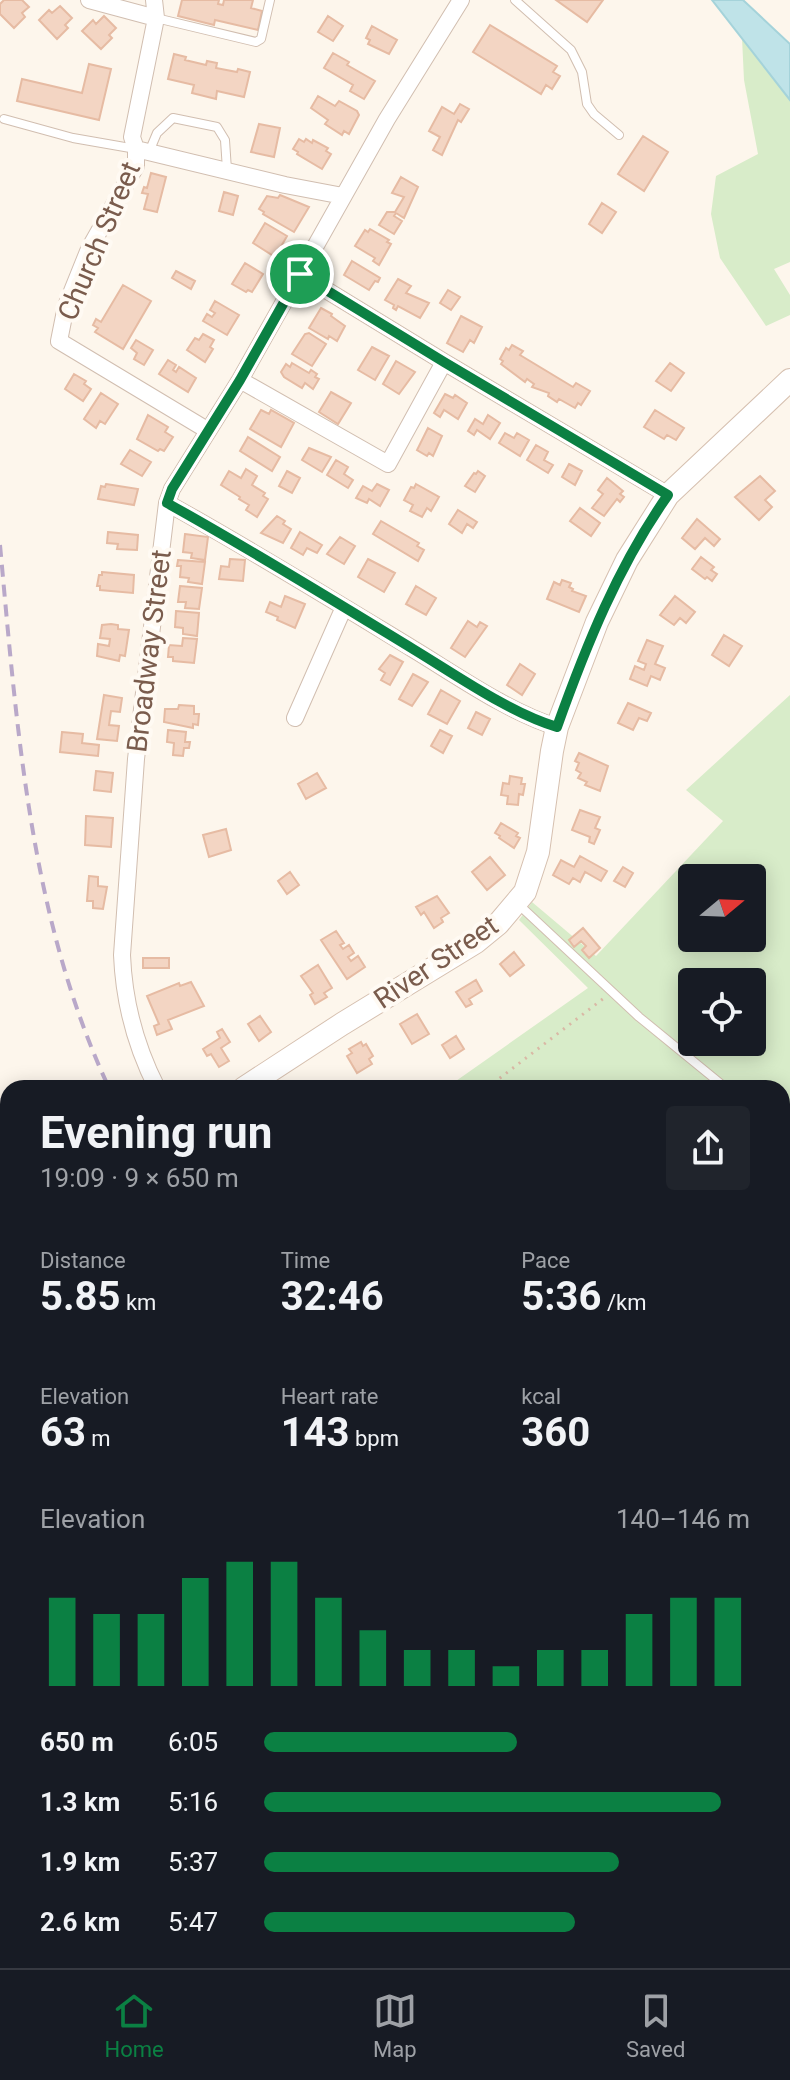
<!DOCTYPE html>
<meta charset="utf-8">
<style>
:root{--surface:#171b24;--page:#20242c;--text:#f1f3f6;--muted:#9ea1a6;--line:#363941;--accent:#0b8043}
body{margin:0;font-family:Roboto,sans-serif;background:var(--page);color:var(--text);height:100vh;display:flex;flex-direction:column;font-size:30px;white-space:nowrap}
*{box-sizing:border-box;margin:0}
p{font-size:26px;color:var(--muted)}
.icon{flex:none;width:44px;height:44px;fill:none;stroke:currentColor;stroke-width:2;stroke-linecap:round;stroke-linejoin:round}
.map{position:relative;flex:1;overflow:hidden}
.drawer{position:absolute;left:0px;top:1080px;width:790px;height:888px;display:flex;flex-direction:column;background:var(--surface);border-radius:24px 24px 0 0;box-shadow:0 4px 20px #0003}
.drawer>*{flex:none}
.needle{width:52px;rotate:71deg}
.controls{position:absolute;left:678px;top:864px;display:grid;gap:16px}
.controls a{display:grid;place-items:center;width:88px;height:88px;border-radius:8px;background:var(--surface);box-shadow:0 4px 20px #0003;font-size:40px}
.pin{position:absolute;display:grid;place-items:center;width:68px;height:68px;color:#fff;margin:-34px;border:4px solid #fff;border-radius:50%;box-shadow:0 2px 8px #0007}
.round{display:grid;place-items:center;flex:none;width:84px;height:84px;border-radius:8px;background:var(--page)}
.summary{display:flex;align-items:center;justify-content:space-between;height:136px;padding:0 40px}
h1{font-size:44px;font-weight:700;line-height:60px}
.stats{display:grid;grid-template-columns:repeat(3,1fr);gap:12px;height:136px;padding:8px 40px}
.stats div{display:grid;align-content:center}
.stats b{font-size:40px;font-weight:700}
.stats small{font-size:22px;font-weight:400}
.stats p{font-size:22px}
.chart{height:224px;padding:16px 40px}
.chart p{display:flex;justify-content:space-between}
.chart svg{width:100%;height:144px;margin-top:8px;stroke:var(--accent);stroke-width:6}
ul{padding:0 40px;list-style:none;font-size:26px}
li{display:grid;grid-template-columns:128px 96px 1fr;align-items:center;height:60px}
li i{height:20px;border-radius:10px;background:var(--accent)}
.menu{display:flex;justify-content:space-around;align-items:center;height:112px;border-top:2px solid var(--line);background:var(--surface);font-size:22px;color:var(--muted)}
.menu a{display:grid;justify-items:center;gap:4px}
.menu .selected{color:var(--accent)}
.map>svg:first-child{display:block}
.green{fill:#d8ecc9;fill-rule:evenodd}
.water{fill:#bfe3e8;stroke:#a5d3da;stroke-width:2}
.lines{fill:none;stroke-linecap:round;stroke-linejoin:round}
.stream{stroke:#a5d3da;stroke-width:4}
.building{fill:#f3d5c3;stroke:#e6bba3;stroke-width:2}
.service-casing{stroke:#d1beb0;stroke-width:10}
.minor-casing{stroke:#d1beb0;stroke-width:18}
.secondary-casing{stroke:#d6c0b0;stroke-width:24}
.path{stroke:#d9b8a5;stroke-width:3;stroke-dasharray:2 6;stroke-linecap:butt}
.service{stroke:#fff;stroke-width:8}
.minor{stroke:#fff;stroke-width:16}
.secondary{stroke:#fff;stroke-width:22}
.rail{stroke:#b9a8c9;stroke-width:4;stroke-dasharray:12 8;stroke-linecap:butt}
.route-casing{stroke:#fff;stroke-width:16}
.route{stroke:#0b8043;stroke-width:10}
.labels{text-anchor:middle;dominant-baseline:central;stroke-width:8;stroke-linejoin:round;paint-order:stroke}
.street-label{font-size:28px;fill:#7a5c4d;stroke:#fffaf3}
</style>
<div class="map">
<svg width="790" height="1968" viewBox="0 0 790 1968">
<rect width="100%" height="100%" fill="#fdf6ec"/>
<path class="green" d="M742,38L790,98V262L774,269L790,295V315L766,326L720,258L711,214L716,176L758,154L744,80Z
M790,695V1907L782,1898V1088H446L588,988L519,920L532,902L596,956L723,821L686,790ZM692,878H752V938H692ZM692,982H752V1042H692Z"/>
<path class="water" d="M712,0H743L790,44V100Z"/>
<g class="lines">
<path class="stream" d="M782,1760L790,1768"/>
</g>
<path class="building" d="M4,0H22L29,7L22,13L25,17L14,28L0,14V4Z
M182,0H219L218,4L223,5L224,0H253L251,8L262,11L258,30L215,20L214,25L178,16Z
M556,0H603L587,22Z
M60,6L72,18L65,25L68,28L57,39L39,20L49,10L52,13Z
M104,16L116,28L109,35L112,38L101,49L82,31L93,20L96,24Z
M328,16L343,26L333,41L318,32Z
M490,25L557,66L553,72L560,76L552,89L546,85L541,94L473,52Z
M372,26L397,40L389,54L368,44L370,40L366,38Z
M333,53L349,62L347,65L375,81L364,99L350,91L353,85L324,68Z
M174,54L186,57L185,60L206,65L207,61L217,63L216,68L237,72L238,69L250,72L244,97L217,91L216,99L192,93L194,85L168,79Z
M89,64L111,69L99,120L17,101L22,79L82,93Z
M318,96L335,106L339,101L357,111L359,115L349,134L344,131L342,135L325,124L328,120L311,108Z
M460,104L469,109L461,122L458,120L442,155L433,150L440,137L429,131L442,107L454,114Z
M259,124L280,128L274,157L251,152Z
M643,136L668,152L644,191L618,174Z
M299,139L304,142L306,139L312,143L313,140L328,148L326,151L331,154L322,169L297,154L298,152L293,149Z
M151,173L166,177L157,212L144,209L148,194L142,193L144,187L147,188Z
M401,177L418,187L404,218L396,213L394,216L402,221L394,234L379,225L387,212H395L404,197L392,193Z
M224,192L238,196L233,215L219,211Z
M280,195L309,207L294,232L263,214L264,212L259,209L267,196L278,198Z
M602,203L616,212L602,233L589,224Z
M265,223L287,236L275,257L253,243Z
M370,229L389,240L387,242L391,244L379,265L373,261L375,258L355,246L365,230L368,232Z
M352,261L380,278L378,282L375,281L369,290L344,275Z
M245,263L263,274L252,292L248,290L246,292L232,284Z
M176,271L195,281L191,289L172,278Z
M398,279L411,286L406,293L429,303L420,318L398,306L396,310L393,308L394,305L385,300Z
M123,285L151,301L123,349L95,332L98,328L93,325L96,319L101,322Z
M448,290L460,297L451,310L440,303Z
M215,301L239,315L227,335L203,321L207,314L212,317L215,313L210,310Z
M321,308L332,314L331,316L345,326L337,341L329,336L328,339L309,328Z
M461,316L482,327L474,343L470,340L463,352L447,343Z
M309,333L326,344L312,366L292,354L305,334Z
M203,334L214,340L210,347L213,349L205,362L187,350L195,338L199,340Z
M136,340L153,350L144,365L134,359L137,353L131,348Z
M512,345L523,351L520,355L573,387L576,383L590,391L581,405L578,403L575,408L559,399L557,402L548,396L549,393L532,387L534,384L527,379L525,382L501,364L503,361L500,359L506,348L509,350Z
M372,347L389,356L375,380L358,370Z
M168,360L176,365L173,370L176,372L179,367L196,378L188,392L159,374Z
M396,361L415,372L399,394L383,384Z
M292,363L309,373L311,370L317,374L315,377L319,379L313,389L305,383L302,388L284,377L281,372L286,364L290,367Z
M670,363L684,373L671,391L656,381Z
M74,374L86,381L84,384L91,389L83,401L65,389Z
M331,392L351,403L338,424L319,412Z
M101,393L118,404L105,424L100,421L96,428L84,419Z
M445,394L453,398L455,395L467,403L458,419L444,410L440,417L434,413Z
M261,410L269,414L271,410L294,423L281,447L250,429Z
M655,410L684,428L676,440L667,435L664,439L644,427Z
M148,415L168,427L165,432L173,437L164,451L160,449L158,451L137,439Z
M488,415L500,423L490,439L477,430L474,435L468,431L475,419L483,424Z
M428,428L442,436L433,456L429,453L427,456L417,450Z
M505,433L514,438L517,433L529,440L520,456L499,443Z
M248,437L280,457L272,471L240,451Z
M536,445L548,452L544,460L553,465L548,473L527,460Z
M309,448L331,457L322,472L302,460Z
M130,450L151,462L142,476L121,464Z
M336,460L348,467L344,474L353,480L348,488L327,475Z
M569,464L582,471L575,485L562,477Z
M246,469L257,476L252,485L265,493L263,496L268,499L257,517L246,510L249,505L239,499L240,497L221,485L229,471L241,478Z
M287,471L300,478L292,493L279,486Z
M478,471L485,476L475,492L465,486L474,473L476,474Z
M760,476L775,491L765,500L772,507L759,520L735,497Z
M607,478L623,491L620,494L624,497L620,502L617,499L604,516L592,508L603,494L598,490Z
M106,484L138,489L134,505L98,499L101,486L105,487Z
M377,484L389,490L380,506L369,499L367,503L356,498L363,486L372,491Z
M416,484L439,497L431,511L427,508L422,517L410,511L413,505L404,500L411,487L414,488Z
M580,508L600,523L591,536L570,521Z
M458,510L477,522L473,528L467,524L462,533L449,524Z
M277,516L285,521L283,524L291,529L283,543L261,533Z
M697,519L720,539L714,546L705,538L695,549L682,538Z
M381,521L419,543L417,546L424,550L418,561L373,534Z
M108,532L138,535L137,550L117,549L118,544L107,543Z
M300,532L322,545L317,553L307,548L303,555L291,548Z
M185,534L208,537L205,560L191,558L192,553L183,552Z
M340,537L355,546L344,564L327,554Z
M701,557L714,567L711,570L717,574L712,581L707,577L705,579L692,569Z
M230,559L245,560L243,581L219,579L221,566L229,567Z
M368,559L395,573L384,592L358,577Z
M178,560L205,562L202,584L188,582L189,578L180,577L181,566H177Z
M102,572L134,575L133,593L100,590V586H97L99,575H102Z
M562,580L571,583L569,587L573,589L572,591L586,596L579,612L547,599L554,582L560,585Z
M180,586L202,588L199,609L185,608L186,602H178Z
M416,586L436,598L426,615L406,604Z
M285,596L305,604L295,628L277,620L278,617L266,612L270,602L281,607Z
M675,596L695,612L686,623L680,618L674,625L660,615Z
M176,611L199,613L197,636L183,634V628L175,627Z
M468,621L477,627L480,622L487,626L465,657L451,648Z
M111,624L118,625V629L129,630L125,656L120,655L119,661L97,656L98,644L109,646L110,639L100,638L102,625Z
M724,635L742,646L729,666L712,655Z
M183,638L197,639L194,663L173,661V657H168L169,645L182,646Z
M647,640L663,646L655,664L665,668L660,680L651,676L647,686L630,679L635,666L644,670L646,664L638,661Z
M390,655L403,662L390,685L381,680L385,673L379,669Z
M520,664L535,674L522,695L507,685Z
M413,674L428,682L412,706L399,699Z
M441,690L460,701L447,724L428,714Z
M104,695L122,698L120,712L111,711L109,725L119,726L117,741L97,739Z
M628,703L651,713L647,721L639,718L633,730L618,723Z
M179,705L194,706V714H199L198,725L193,724V728L164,722L165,709H178Z
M476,712L490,719L482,735L468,728Z
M168,730L186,732L185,742H190L189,748H184L183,756L173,755L174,743L167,742Z
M440,730L452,736L443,753L431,746Z
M62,732L83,734L82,743L99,745L98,756L60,752Z
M579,753L608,766L600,791L585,785L587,782L578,778L581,773L576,770L579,763L575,761Z
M96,771L113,773L111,792L94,790Z
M317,773L326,788L306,799L298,784Z
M510,776L522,778L521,784H525L523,795L519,794L518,805L507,804L508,796L501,795L503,783L509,784Z
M580,810L600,817L595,828L600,830L594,844L589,842L590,837L572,830Z
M86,816L113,818L111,847L85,845Z
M501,823L518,833L516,836L520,838L514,848L499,838L500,836L495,833Z
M226,829L231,850L209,857L203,835Z
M580,856L607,871L601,881L585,872L580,882L573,878L569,884L553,875L561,860L574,867Z
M490,857L505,875L487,890L472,872Z
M623,867L633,873L625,887L614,881Z
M290,872L299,885L287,894L278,881Z
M89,876L98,877V886L107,887L103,909L93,908V901H87Z
M437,896L449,913L441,918L443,922L434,928L424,912L421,915L416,907Z
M583,928L600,948L589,958L582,950L586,946L581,941L574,947L569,940Z
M336,931L344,943L340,945L343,949L349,945L354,953L348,957L351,961L358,956L365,967L347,979L321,940Z
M514,952L524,965L510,976L500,964Z
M143,958H169V968H143Z
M318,965L332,988L324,993L327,997L315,1004L310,995L313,993L301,976Z
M476,980L482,991L469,999L472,1004L466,1007L456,992Z
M191,982L204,1006L168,1020L172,1029L157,1035L154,1026L159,1024L147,996L179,983L180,986Z
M417,1014L429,1034L412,1044L400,1024Z
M260,1016L271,1032L259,1041L248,1024Z
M222,1029L230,1042L221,1048L229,1061L219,1067L211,1054L207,1056L203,1049L220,1038L217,1032Z
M456,1036L464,1049L450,1058L442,1045Z
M361,1042L363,1046L366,1044L373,1056L369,1059L372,1064L357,1073L347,1056L352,1053L349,1049Z
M8,1144V1172L0,1178V1154L3,1152L1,1149Z
M400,1960H433L430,1968H405L398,1964Z"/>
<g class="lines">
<defs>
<path id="service" d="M515,0L571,50L582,72L587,104L594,114L619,135
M156,18L256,42L261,39L270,0
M4,119L73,138L136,149
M149,152L157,133L173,118L217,127L225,140L227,170
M517,903L639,1017L726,1088
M782,1128L790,1135
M0,1133L8,1128
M782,1358L790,1346
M0,1621L8,1627"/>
<path id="minor" d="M89,0L156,18
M154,0L156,18L132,137L136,149V166L89,249L66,306L59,341L207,430
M136,149L285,185L343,196
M300,274L444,362L668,495
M240,380L388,464L444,362
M167,503C250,549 331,599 413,649C456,675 510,713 557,727
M295,718L344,607
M157,1088C135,1045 124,1003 122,955L136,759L167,503L172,489L240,380L387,119L461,0
M0,1732L8,1736
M493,1960L507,1968
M572,1960L585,1968
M523,1968L542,1960"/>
<path id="secondary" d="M244,1088L342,1024L476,942L498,924L525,892L538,852L552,751L557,727L597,622L627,560L668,495L790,380
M0,1235L8,1227"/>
</defs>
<use href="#service" class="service-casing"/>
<use href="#minor" class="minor-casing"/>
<use href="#secondary" class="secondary-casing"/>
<path class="path" d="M487,1088L604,998
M782,1570L790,1566
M0,1595L8,1592
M725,1960L733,1968"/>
<use href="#service" class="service"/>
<use href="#minor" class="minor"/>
<use href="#secondary" class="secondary"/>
<path class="rail" d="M0,545C17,728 30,919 109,1088
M782,1928L790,1938
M782,1955L790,1964"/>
</g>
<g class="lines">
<defs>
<path id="route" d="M300,274L444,362L668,495C618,566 586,646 557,727C510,713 456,675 413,649C331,599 250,549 167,503L172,489L240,380Z"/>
</defs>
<use href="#route" class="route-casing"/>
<use href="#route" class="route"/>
</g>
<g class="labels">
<g class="street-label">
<text transform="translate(99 241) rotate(-67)">Church Street</text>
<text transform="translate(149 651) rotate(-83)">Broadway Street</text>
<text transform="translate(436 962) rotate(-34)">River Street</text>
</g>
</g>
</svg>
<div class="controls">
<a><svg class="needle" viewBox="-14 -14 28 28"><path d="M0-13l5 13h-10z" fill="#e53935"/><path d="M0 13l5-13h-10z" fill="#9ea1a6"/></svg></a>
<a><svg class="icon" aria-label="locate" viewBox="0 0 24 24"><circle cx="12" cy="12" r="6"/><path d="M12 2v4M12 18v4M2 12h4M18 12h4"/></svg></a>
</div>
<div class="pin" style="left:300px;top:274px;background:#1e9e55"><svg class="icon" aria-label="arrive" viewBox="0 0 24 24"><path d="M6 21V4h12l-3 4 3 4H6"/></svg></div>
<section class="drawer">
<div class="summary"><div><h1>Evening run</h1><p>19:09 · 9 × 650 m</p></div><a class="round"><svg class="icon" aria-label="share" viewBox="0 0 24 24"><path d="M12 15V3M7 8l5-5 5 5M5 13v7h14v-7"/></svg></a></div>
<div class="stats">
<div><p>Distance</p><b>5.85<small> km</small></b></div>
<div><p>Time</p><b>32:46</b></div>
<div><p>Pace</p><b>5:36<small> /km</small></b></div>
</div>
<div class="stats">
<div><p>Elevation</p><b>63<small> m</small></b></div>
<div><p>Heart rate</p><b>143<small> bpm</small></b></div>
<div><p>kcal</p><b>360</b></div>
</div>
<div class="chart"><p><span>Elevation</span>140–146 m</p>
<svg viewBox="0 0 160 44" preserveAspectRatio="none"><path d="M5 44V17M15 44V22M25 44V22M35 44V11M45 44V6M55 44V6M65 44V17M75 44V27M85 44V33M95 44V33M105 44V38M115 44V33M125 44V33M135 44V22M145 44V17M155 44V17"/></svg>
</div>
<ul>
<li><b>650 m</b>6:05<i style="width:52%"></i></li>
<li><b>1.3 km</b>5:16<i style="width:94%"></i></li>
<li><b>1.9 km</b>5:37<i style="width:73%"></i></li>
<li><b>2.6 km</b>5:47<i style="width:64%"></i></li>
</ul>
</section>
</div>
<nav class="menu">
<a class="selected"><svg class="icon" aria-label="home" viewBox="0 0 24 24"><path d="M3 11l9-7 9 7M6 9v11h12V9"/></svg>Home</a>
<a><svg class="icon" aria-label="map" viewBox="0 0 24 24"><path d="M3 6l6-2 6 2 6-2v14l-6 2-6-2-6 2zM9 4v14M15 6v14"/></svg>Map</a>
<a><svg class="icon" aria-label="saved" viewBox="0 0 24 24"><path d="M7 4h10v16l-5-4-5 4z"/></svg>Saved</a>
</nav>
